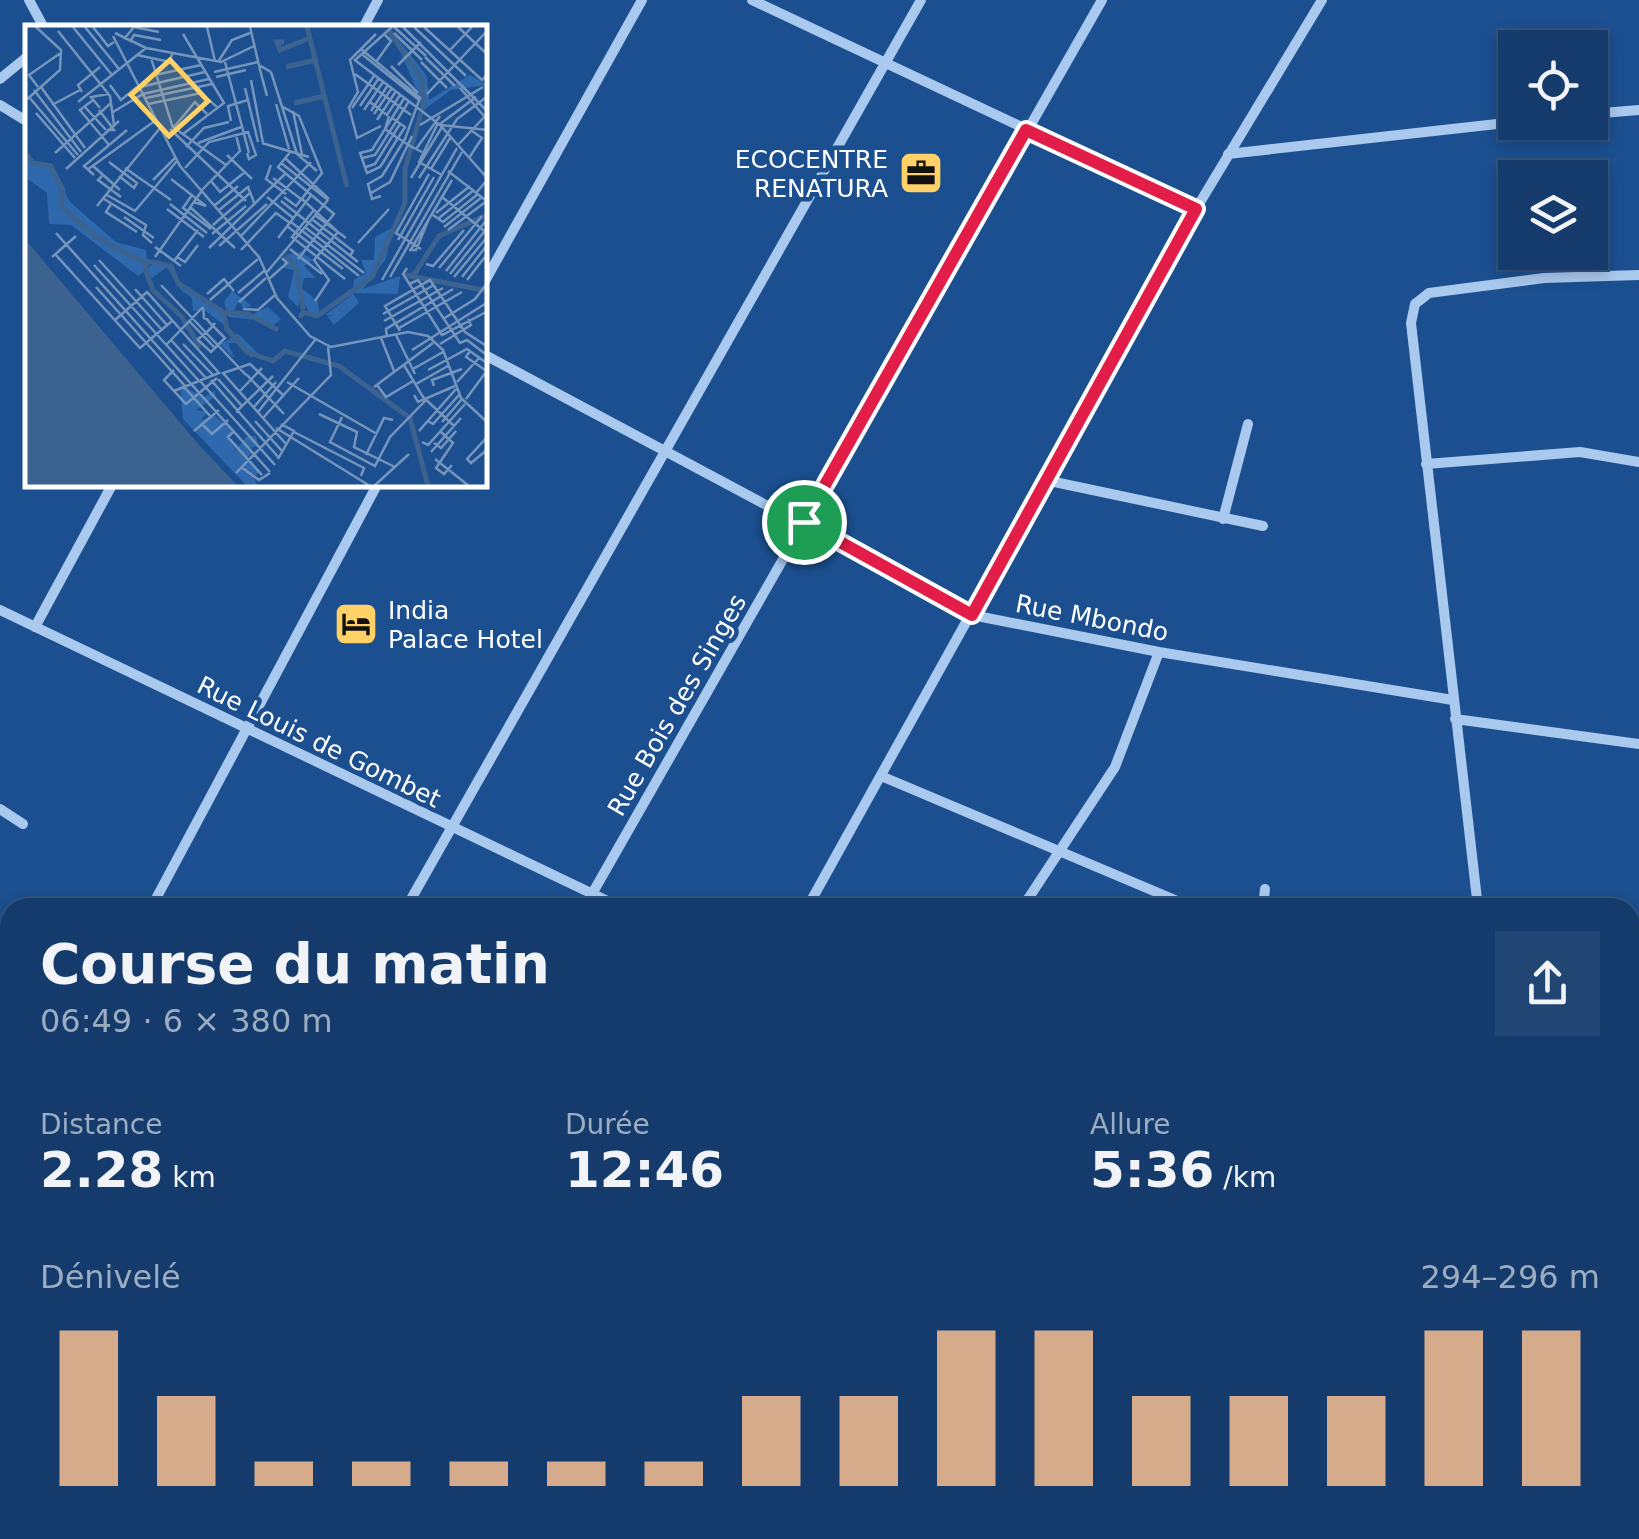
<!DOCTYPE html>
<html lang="fr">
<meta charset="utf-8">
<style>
:root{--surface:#143b6b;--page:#214673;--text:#f1f3f6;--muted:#9dadc1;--line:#33557e;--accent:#d6ab8b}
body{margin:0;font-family:"DejaVu Sans",sans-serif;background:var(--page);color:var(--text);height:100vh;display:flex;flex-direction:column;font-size:38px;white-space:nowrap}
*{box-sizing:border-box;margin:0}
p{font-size:32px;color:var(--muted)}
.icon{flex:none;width:55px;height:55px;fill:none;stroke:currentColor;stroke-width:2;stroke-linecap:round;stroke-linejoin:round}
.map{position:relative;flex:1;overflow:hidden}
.side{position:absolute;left:0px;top:898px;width:1640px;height:642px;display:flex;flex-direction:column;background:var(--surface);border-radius:30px 30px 0 0;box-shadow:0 5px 15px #0003,0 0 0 2px var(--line)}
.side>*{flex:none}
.tools{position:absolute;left:1498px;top:30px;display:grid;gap:20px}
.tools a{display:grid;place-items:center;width:110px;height:110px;border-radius:0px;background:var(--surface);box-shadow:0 5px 15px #0003,0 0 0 2px var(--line);font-size:50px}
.pin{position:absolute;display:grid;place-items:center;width:85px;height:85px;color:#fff;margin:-42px;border:5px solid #fff;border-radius:50%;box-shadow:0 2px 10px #0007}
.round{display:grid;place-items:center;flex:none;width:105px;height:105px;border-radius:0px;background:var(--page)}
.summary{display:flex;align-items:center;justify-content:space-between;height:170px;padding:0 40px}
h1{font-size:55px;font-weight:700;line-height:75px}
.figures{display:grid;grid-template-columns:repeat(3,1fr);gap:15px;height:170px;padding:10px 40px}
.figures div{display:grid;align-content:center}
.figures b{font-size:50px;font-weight:700}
.figures small{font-size:28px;font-weight:400}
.figures p{font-size:28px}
.chart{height:280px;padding:20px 40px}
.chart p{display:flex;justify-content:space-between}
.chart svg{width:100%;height:180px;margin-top:10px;stroke:var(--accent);stroke-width:6}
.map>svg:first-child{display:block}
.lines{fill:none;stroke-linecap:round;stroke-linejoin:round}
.street{stroke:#a9c9ee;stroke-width:10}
.highway{stroke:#fff;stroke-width:30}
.route-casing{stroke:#fff;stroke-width:20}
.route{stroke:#e11d48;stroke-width:12}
.labels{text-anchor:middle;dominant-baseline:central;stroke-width:9;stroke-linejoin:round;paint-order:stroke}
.poi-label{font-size:25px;fill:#fff;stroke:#1b4f8f;text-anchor:end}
.street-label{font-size:25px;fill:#fff;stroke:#1b4f8f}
.inset-river{fill:none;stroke:#3c6290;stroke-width:5}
.inset-road{fill:none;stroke:#7695bc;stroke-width:2.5}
.view{fill:#ffd166;fill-opacity:0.15;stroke:#ffd166;stroke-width:5}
.inset-edge{fill:none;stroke:#fff;stroke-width:5}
</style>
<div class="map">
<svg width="1639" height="1539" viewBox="0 0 1639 1539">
<rect width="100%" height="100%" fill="#1b4f8f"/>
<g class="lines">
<path class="street" d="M29,0L44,28
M752,0L1196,209
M363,28L378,0
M0,79L28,56
M0,105L28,122
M1590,114L1639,110
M1228,154L1515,122
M485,281L642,0
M485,355L972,615L1159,652L1453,700
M1426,464L1580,452L1639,462
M1045,480L1263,526
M1223,519L1248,424
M0,610L622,908
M35,627L112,485
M1455,719L1639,744
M881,776L1194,908
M0,809L23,824
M151,908L377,485
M406,908L921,0
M584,908L1102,0
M807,908L1196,209L1322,0
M1022,908L1115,767L1159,652
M1263,908L1265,889
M1478,908L1411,323L1415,304L1429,293L1544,278L1639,275
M0,953L10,957
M1630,1245L1639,1242
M1630,1378H1639
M162,1539L164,1530
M451,1539L453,1530
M683,1539L686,1530
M834,1539L837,1530
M1018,1539L1021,1530
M1218,1539L1221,1530
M1451,1539L1455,1530"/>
<path class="highway" d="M0,1196L10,1199
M1148,1530L1179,1539"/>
</g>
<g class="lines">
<defs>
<path id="route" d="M1026,130L1196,209L972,615L804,522Z"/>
</defs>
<use href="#route" class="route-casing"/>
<use href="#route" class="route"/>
</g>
<defs>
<symbol id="office-square" viewBox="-11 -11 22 22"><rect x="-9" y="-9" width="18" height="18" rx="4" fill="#ffd166" stroke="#1b4f8f"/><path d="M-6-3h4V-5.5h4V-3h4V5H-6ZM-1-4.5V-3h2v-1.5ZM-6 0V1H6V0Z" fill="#111"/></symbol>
<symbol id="hotel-square" viewBox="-11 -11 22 22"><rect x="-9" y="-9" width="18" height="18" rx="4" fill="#ffd166" stroke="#1b4f8f"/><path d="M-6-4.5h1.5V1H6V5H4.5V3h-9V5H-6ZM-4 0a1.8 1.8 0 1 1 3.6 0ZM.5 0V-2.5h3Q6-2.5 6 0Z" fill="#111"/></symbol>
</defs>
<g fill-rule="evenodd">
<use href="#office-square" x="896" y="148" width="50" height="50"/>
<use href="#hotel-square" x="331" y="599" width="50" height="50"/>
</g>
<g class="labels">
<g class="poi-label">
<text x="888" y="159">ECOCENTRE<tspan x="888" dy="29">RENATURA</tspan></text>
<text x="388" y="610" text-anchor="start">India<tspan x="388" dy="29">Palace Hotel</tspan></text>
</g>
<g class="street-label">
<text transform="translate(1092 618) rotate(11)">Rue Mbondo</text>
<text transform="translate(677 705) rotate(-60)">Rue Bois des Singes</text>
<text transform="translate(319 742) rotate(26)">Rue Louis de Gombet</text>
</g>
</g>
<g transform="translate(25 25)">
<rect width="462" height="462" fill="#1b4f8f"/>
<path d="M366,5L402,51L404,75L445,50L462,60L426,65L400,84ZM0,131L27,144L45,177L91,217L121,225L122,244L130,237L142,240L159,264L197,283L205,305L216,311L235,331L225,332L216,318H203L210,334L195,319L212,310L179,285L168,286L167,273L156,265L142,242L127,253L121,245L113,251L46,200L24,199L22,168L0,152ZM367,203L361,234L338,264L375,251L373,269L328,268L334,278L309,300L302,291L310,290H300L327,270L329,255L341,248L336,235H349L350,212ZM276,227L288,235L279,241L291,253H279L277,263L293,277L294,288L286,291L276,272L273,282L263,272L269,245L259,243L261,232L265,236L264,229ZM207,266L227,281L218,283L214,276L208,287L224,291L243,282L256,294L247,301L226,290L231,295L203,292L199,277ZM155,360L179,372L190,365V372L171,385L182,387L176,395L190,391L209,406L203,412L212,421L207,430L221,412L231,411L233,421L221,424L228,427L222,433L234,448L228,452L233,461H222L158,394Z" fill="#2e69ad"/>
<path d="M0,214L174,420L213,461H0Z" fill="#3c6290"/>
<path class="inset-river" d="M282,2L322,162M364,6L397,55L398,85M259,17H252L255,25L285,13M261,42L291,35M269,78L300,71M0,128L8,138L26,141L38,165L36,181L70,211L111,234L146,241L153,258L198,287L223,289L253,305M261,230L272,245L278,284M124,235L120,244L128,265L157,292L175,322M380,250L463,266M388,251L414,211L462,190M198,287L202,304L222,327L248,336L260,326L314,341L385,393L403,461M275,293L278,287L292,291L347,252L380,178V144L396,88"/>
<path class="inset-road" d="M48,2L87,50M60,2L94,44M68,2L83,21L89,17M182,2L190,36M225,2L234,40L246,47M369,2L401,31M378,2L463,87M389,2L441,51M399,2L457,55L463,49M433,2L463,30M33,6L85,71L89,100M90,8L121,23L196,37L229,21M369,8L397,35M158,9L199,78L158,109M351,9L325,35L333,67L324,82L332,113L356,101M88,11L155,141L234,232L252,273L285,311L306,322L383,307L403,311L418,325L436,373L463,398M99,14L109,2L134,7M105,17L109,10L136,15M336,24L395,73L380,114L357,151L343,159L347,174L356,171M425,25L447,2M112,30L145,37L147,29M338,30L394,75M400,32L430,61M126,33L148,103M329,36L367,2M331,36L415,100L463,154L451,168M193,37L207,15L225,8M200,37L224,128M351,37L366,16L360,10M396,37L422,63M373,40L396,17M234,41L242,71M366,41L393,68M189,47L233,37M246,47L272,129L292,146M330,49L386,90M130,50L176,40M191,52L221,45M226,55L238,118M85,60L96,75L112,62M13,62L4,50L37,27M16,62L60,123M115,62L180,47M220,63L233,117M435,63L459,91M9,65L56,127M57,67L53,60L75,42M402,69L463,5M4,72L53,130M121,73L187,59M68,75L55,85L84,120M0,76L35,45L36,25L11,2M53,77L121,23M345,77L362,90L375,70M123,79L176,68L193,83M251,79L264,124M27,80L55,65M59,81L81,105M335,81L354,53M258,82L274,91L297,148L271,181L259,172M75,83L66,72L83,69M327,83L349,51M74,85L89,105H82M339,85L358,57M268,86L277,129M346,86L363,60M88,87L118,69L184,54M11,88L50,133M349,89L367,63M364,91L360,104L380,72M367,93L380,102L366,124L359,136L355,142L342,148L335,128L347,125L360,104L364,107L369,110L371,112L373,113L382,119L387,122L397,127M352,95L371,66M206,96L203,81L223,75M413,98L394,137L417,150M415,99L451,72M395,100L458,62M415,100L463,105M148,102L201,140M149,102L170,77L182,89M145,104L221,176M173,118L216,102M237,118L284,132M432,121L463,88M161,122L179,103L204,97M391,124L415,91M266,126L253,142L309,189L273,234M30,128L86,78M202,130L227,154M260,133L304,174M338,133L350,130L384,76M444,133L457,113L447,106M84,137L112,158L109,163L94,151M256,138L303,175M67,140L95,165M246,140L241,154L261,169M341,142L350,139L375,99M100,143L146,175M160,143L184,117L223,107L231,130L224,134L222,128M41,144L94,96M406,144L425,113M62,145L131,95M423,146L463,177M69,150L59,141L102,105M77,151L73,155L96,172M248,153L276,174M386,153L417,102M394,153L432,94L463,71M146,154L181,181L169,177M128,155L150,133M186,156L195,167L220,147M176,166L215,126L211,110M346,168L365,157L387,111M82,170L110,186L152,136M167,170L158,183L186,204M242,172L268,193M417,172L463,209M79,174L121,200L118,210L127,218M277,174L313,207L289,235L304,255L290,276M256,176L333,237M86,179L81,187L112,207M145,179L182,208M72,181L135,103M189,181L213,161M165,182L210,223M142,184L179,212M194,185L223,162L230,180M289,185L267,212L320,254M411,188L445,161M408,190L418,197L453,169M291,191L321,213M99,192L129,213M414,193L449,165M288,195L328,226L325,231M266,197L334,251M188,200L225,168M262,201L318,244M419,202L457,172M281,203L339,248M423,205L463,175M31,208L245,447M187,209L221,181M216,211L286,137M253,213L287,169M373,215L409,152M333,218L364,184M194,221L242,179M130,222L156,241M184,223L261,148M265,224L297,249M396,224L371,208L404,149M216,225L251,188L265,198M384,225H391L403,196M385,226L427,155M30,229L115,323L147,296M27,232L51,211M130,232L176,167M152,232L160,237L173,220M74,235L137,305M149,236L173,205M401,239L408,241L439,205M69,240L174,356M382,243L378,249L417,310L463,286M414,243L457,191M421,246L463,193M242,247L303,175M425,249L463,202M365,252L437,127M429,252L463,211M437,252L463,219M244,254L262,238L257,233M357,255L432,123M442,255L463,228M384,259L393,255L435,318L442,315L463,331M136,260L221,350M71,262L160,361M110,264L142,300M213,268L239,246M182,269L199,254L209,266M185,275L233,234M214,277L241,253M178,282L179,293L182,294L184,297L200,313L186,327L173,315V314L183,306L188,301L190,298M218,284L233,285L250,270M358,289L409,260M418,294L450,274L463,257M90,295L122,267L194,348L149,366M359,296L418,263M165,297L190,323M374,303L437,267M375,306L360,281L405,255L440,307L463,322M371,310L390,349M362,312L361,304L428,264M356,313L369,346M146,315L181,353M158,319L189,351M415,319L446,300L443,294M141,320L177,283M387,325L463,277M445,326L441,332L463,347M379,340L398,372L429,401M388,344L418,327M149,345L139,355L161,379L192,353M403,345L442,324L463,339M221,349L259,389M193,354L217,381M186,355L254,433M175,356L250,440M262,357L352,409M432,357L454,333M391,359L423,341M352,360L361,372L388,356M409,361L407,355L437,344M159,362L186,392M349,362L408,318M215,366L237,343M258,370L225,339L198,348L261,419M389,370L393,377L430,361M441,374L461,347M228,383L251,357M211,387L248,351M233,387L290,315M294,389L332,407L329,422L370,442M317,392L305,417L350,441L365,412L401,375M238,393L274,353M230,396L257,426M403,396L408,399L434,370M417,397L437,374M177,399L187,409L203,395M251,403L345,461M169,406L194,385M209,406L203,412L237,450M394,406L431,364M269,407L339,443L336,451M416,407L428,418L411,443L419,449L427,440M463,411L442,434L446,438L463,424M397,417L403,420L440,379M409,418L416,423L431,406M406,427L436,393M341,430L359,393L368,395M253,434L269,406L256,399M410,434L444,461M216,442L234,455L245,448M211,448L306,350L303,322M349,461L384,429"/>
<path class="view" d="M145,35L183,76L144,111L106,70Z"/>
<rect width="462" height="462" class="inset-edge"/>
</g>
</svg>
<div class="tools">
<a><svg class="icon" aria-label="locate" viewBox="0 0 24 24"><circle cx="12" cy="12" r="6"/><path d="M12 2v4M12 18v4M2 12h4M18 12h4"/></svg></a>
<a><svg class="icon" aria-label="layers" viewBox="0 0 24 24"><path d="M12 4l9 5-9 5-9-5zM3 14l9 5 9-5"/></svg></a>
</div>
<div class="pin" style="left:804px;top:522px;background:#1e9e55"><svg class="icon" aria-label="arrive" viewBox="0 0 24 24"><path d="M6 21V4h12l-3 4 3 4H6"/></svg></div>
<section class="side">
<div class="summary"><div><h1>Course du matin</h1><p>06:49 · 6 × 380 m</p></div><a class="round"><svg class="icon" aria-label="share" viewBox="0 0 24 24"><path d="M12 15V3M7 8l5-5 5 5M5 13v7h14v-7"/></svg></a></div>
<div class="figures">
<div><p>Distance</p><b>2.28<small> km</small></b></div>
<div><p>Durée</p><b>12:46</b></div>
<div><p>Allure</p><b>5:36<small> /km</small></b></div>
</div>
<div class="chart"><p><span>Dénivelé</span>294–296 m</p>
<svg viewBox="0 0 160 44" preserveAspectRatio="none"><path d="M5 44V6M15 44V22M25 44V38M35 44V38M45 44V38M55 44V38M65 44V38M75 44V22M85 44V22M95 44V6M105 44V6M115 44V22M125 44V22M135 44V22M145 44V6M155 44V6"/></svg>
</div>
</section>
</div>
